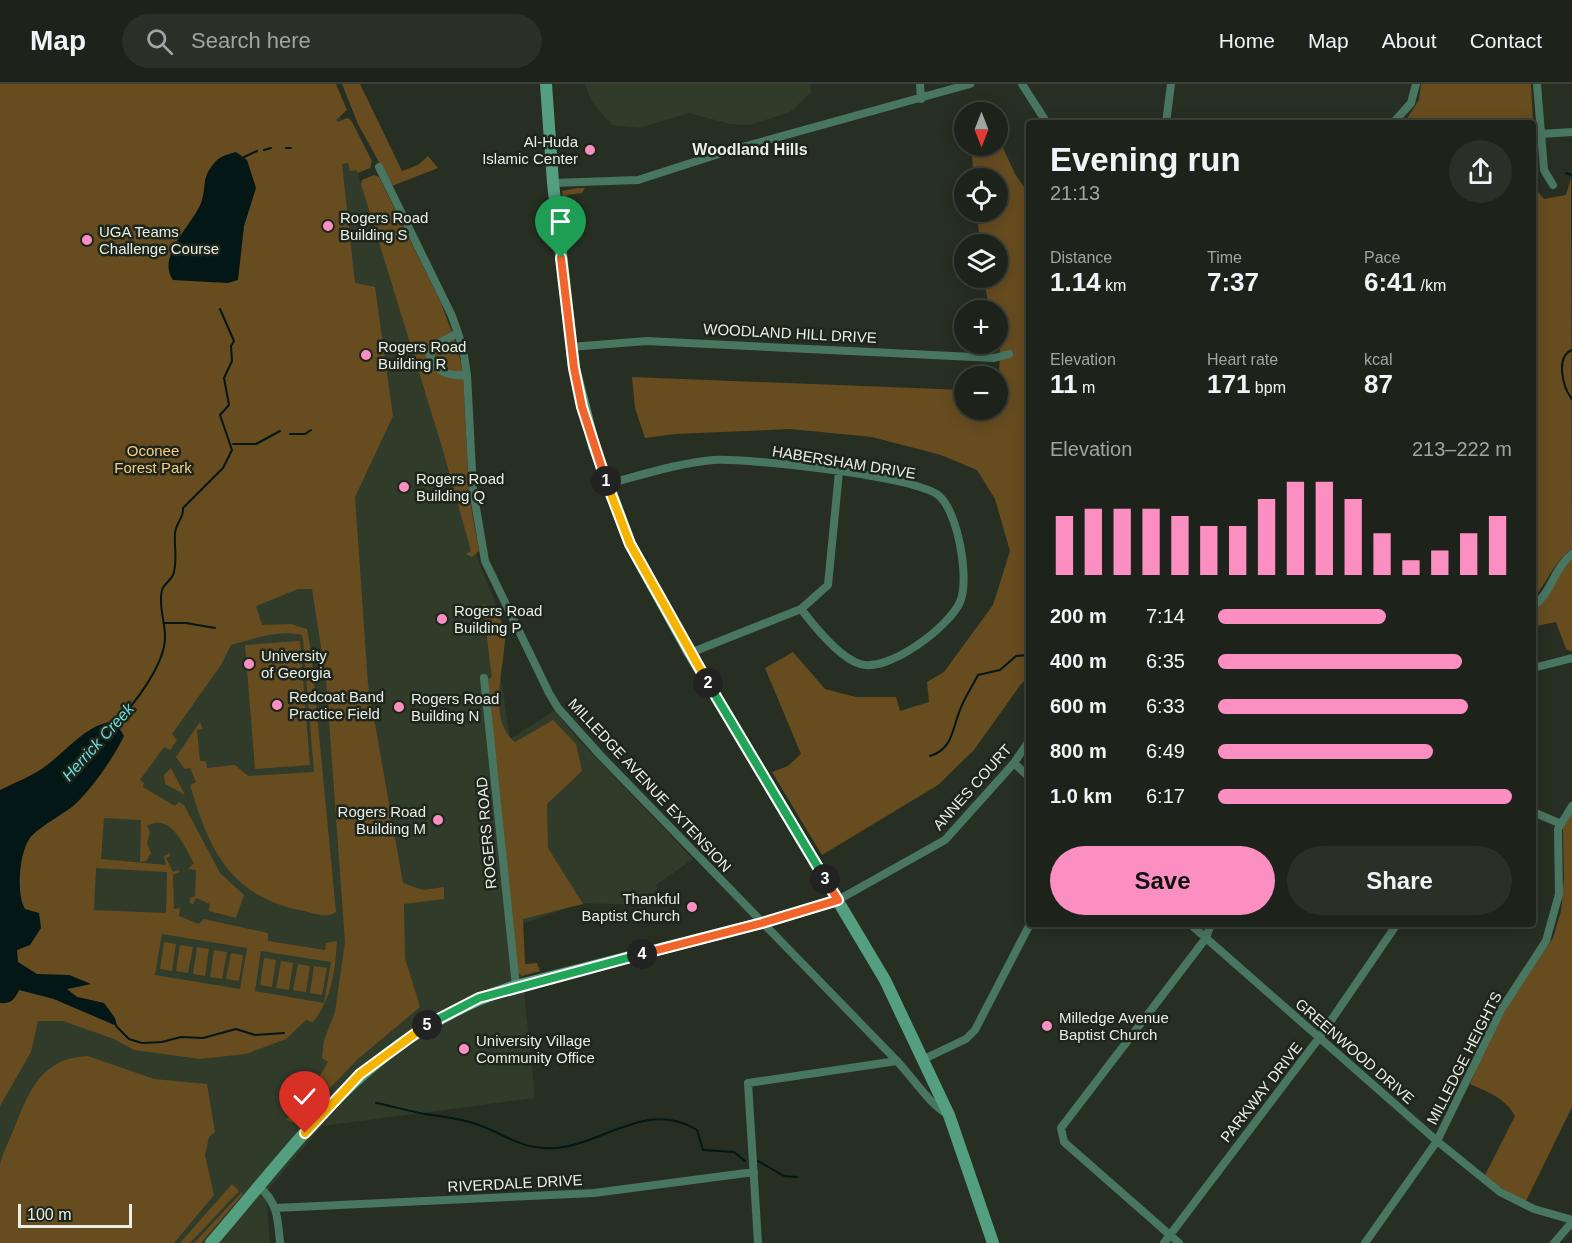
<!DOCTYPE html>
<meta charset="utf-8">
<style>
:root{--surface:#1d231a;--page:#2a2f27;--text:#f1f3f6;--muted:#a0a4a2;--line:#3b4039;--accent:#fc8fc1}
body{margin:0;font-family:Helvetica,sans-serif;background:var(--page);color:var(--text);height:100vh;display:flex;flex-direction:column;font-size:22px;white-space:nowrap}
*{box-sizing:border-box;margin:0}
p{font-size:20px;color:var(--muted)}
.icon{flex:none;width:33px;height:33px;fill:none;stroke:currentColor;stroke-width:2;stroke-linecap:round;stroke-linejoin:round}
.map{position:relative;flex:1;overflow:hidden}
.sheet{position:absolute;left:1026px;top:36px;width:510px;height:807px;display:flex;flex-direction:column;background:var(--surface);border-radius:6px;box-shadow:0 3px 15px #0003,0 0 0 2px var(--line)}
.sheet>*{flex:none}
.needle{width:39px;rotate:180deg}
.fabs{position:absolute;left:954px;top:18px;display:grid;gap:12px}
.fabs a{display:grid;place-items:center;width:54px;height:54px;border-radius:50%;background:var(--surface);box-shadow:0 3px 15px #0003,0 0 0 2px var(--line);font-size:30px}
.scale{position:absolute;left:18px;bottom:15px;width:114px;box-sizing:border-box;padding-left:6px;border:3px solid #e9eee6;border-top:0;font-size:16px;line-height:21px;white-space:nowrap;color:#e9eee6;-webkit-text-stroke:4px #1e251a;paint-order:stroke}
.pin{position:absolute;display:grid;place-items:center;width:51px;height:51px;color:#fff;margin:-62px -26px;border-radius:50% 50% 50% 0;rotate:-45deg;box-shadow:0 0 6px #0007}
.pin .icon{rotate:45deg}
.km{position:absolute;width:30px;height:30px;margin:-15px;border-radius:50%;background:#222;color:#fff;font-size:16px;line-height:30px;text-align:center}
.round{display:grid;place-items:center;flex:none;width:63px;height:63px;border-radius:32px;background:var(--page)}
.overview{display:flex;align-items:center;justify-content:space-between;height:102px;padding:0 24px}
h1{font-size:33px;font-weight:700;line-height:45px}
.stats{display:grid;grid-template-columns:repeat(3,1fr);gap:9px;height:102px;padding:6px 24px}
.stats div{display:grid;align-content:center}
.stats b{font-size:26px;font-weight:700}
.stats small{font-size:16px;font-weight:400}
.stats p{font-size:16px}
.chart{height:168px;padding:12px 24px}
.chart p{display:flex;justify-content:space-between}
.chart svg{width:100%;height:108px;margin-top:6px;stroke:var(--accent);stroke-width:6}
.cta{display:flex;gap:12px;margin-top:auto;padding:12px 24px}
.cta a{flex:1;height:69px;border-radius:36px;background:var(--accent);color:#111;font-size:24px;font-weight:700;line-height:69px;text-align:center}
.cta a+a{background:var(--page);color:var(--text)}
ul{padding:0 24px;list-style:none;font-size:20px}
li{display:grid;grid-template-columns:96px 72px 1fr;align-items:center;height:45px}
li i{height:15px;border-radius:8px;background:var(--accent)}
header{display:flex;align-items:center;gap:36px;box-sizing:border-box;height:84px;padding:0 30px;background:var(--surface);border-bottom:2px solid var(--line)}
header strong{font-size:28px}
nav{display:flex;gap:33px;margin-inline-start:auto;font-size:21px}
.search{width:420px;height:54px;background:var(--page);display:flex;align-items:center;gap:15px;box-sizing:border-box;padding:0 21px;border-radius:33px;color:var(--muted);font-size:22px}
.map>svg:first-child{display:block}
.built{fill:#303b2a}
.green{fill:#674c20;fill-rule:evenodd}
.water{fill:#021716}
.lines{fill:none;stroke-linecap:round;stroke-linejoin:round}
.stream{stroke:#021716;stroke-width:2}
.minor{stroke:#497661;stroke-width:8}
.secondary{stroke:#549f7f;stroke-width:12}
.split-1-casing{stroke:#fff;stroke-width:12}
.split-2-casing{stroke:#fff;stroke-width:12}
.split-3-casing{stroke:#fff;stroke-width:12}
.split-4-casing{stroke:#fff;stroke-width:12}
.split-5-casing{stroke:#fff;stroke-width:12}
.split-6-casing{stroke:#fff;stroke-width:12}
.split-1{stroke:#f0652b;stroke-width:8}
.split-2{stroke:#f5b400;stroke-width:8}
.split-3{stroke:#22a559;stroke-width:8}
.split-4{stroke:#f0652b;stroke-width:8}
.split-5{stroke:#22a559;stroke-width:8}
.split-6{stroke:#f5b400;stroke-width:8}
.poi-dot{fill:#fc8fc1;stroke:#1e251a;stroke-width:2}
.labels{text-anchor:middle;dominant-baseline:central;stroke-width:5;stroke-linejoin:round;paint-order:stroke}
.poi-label{font-size:15px;fill:#e9eee6;stroke:#1e251a;text-anchor:start}
.street-label{font-size:15px;fill:#e9eee6;stroke:#1e251a}
.park-label{font-size:15px;fill:#f9cc85;stroke:#1e251a}
.neighbourhood-label{font-size:16px;font-weight:bold;fill:#e9eee6;stroke:#1e251a}
.water-label{font-size:16px;font-style:italic;fill:#6bdbd8;stroke:#1e251a}
</style>
<header>
<strong>Map</strong>
<div class="search"><svg class="icon" aria-label="search" viewBox="0 0 24 24"><circle cx="10" cy="10" r="6"/><path d="M15 15l6 6"/></svg>Search here</div>
<nav><a>Home</a><a>Map</a><a>About</a><a>Contact</a></nav>
</header>
<div class="map">
<svg width="1572" height="1159" viewBox="0 0 1572 1159">
<rect width="100%" height="100%" fill="#272f23"/>
<path class="built" d="M0,0H330L481,484L501,532L492,535L510,655L555,626L576,653L693,775L656,801L660,813L641,821L580,819L520,841L522,887L535,1014L322,1042L266,1108L270,1159H0Z
M585,0H810L811,8L790,28L749,41L730,40L689,29L639,44L612,41L592,18Z"/>
<path class="green" d="M0,0H336L347,26L336,36L338,38L347,34L351,36L372,77L370,84L358,89L356,86L350,87L348,79L342,80L355,199L375,203L393,332L355,413L368,600L403,799L423,806L444,803V815L404,820L405,874L420,923L358,975L296,1039L286,1036L315,1000L328,978L322,974L324,956L335,928L345,858L326,595L312,505H298L256,522L262,541L291,540L307,545L311,567L336,828C327,835 314,829 304,827C231,813 209,767 190,701L196,698L190,684L185,685L176,673L200,638L203,645L197,646L200,677H206L207,684L235,681L248,692L314,688L303,556L302,551C278,545 254,555 231,561L221,581L172,650L177,656L170,666L164,663L140,696L144,699L143,703L175,722L179,718L184,721L220,789L244,811L236,834L209,827L210,820L196,814L193,820L190,819V814L195,812L196,786L188,785L194,779C184,762 171,728 147,742L150,748L147,759L151,769L146,777L140,778L141,736L104,734L101,775L166,781L164,772L170,769V772L166,774L173,788L178,786L180,788L173,791L174,825L180,824L179,832L199,840L204,835L268,849V857L325,866L326,859L337,857C335,888 332,914 313,938L306,936L286,955L246,970L200,975L134,966L114,955L63,937H38L31,968L0,1022ZM96,784L167,788L166,829L94,826ZM162,850L247,864L240,905L155,891ZM261,867L331,878L324,919L255,907ZM69,891L90,900L66,905L77,913L104,919L117,942L54,915Z
M342,0H360L402,87L418,81L428,72L438,84L392,102L358,40Z
M1421,0H1531L1533,39H1404L1419,16Z
M998,53L1015,90L1029,110V593L1021,600L974,666L938,701L822,771L772,688L788,682L801,670L765,584L793,568L825,605L856,613H896L900,627L929,618L927,598L944,588L993,521L1010,467L995,415L977,386L941,371L872,353L790,345L675,350L645,354L635,324L632,293L964,306V326H998L1000,261L998,226H990L983,194H998V160H980L977,128H998V94H974L971,62H998Z
M374,91L379,93L440,217L457,261L463,289L469,411L479,467L472,473L466,470L471,467L442,363L361,100L362,96Z
M1571,94L1572,465C1554,477 1547,499 1533,515V102L1544,115L1566,111Z
M578,104H585L582,109L567,111L569,135L565,142L562,107Z
M1572,474V567H1571L1566,565L1556,538L1536,542L1533,528C1550,515 1557,490 1572,474Z
M483,520C493,526 500,533 505,544C507,550 504,560 504,567C501,595 490,639 515,658L553,636L576,660L582,687L547,720L548,764L583,820L523,835L525,880L537,879L540,887L522,892L518,889L488,595L492,593L491,587Z
M300,557L310,681L255,685L245,561Z
M171,684L185,711L165,700L164,691Z
M1572,729V1023L1525,1119L1484,1093L1515,1032C1505,1014 1488,1008 1470,1000L1485,963L1509,920L1553,854L1561,827L1564,794L1563,744Z
M164,858L176,860L172,887L160,885Z
M180,861L193,863L188,889L176,887Z
M197,863L209,865L205,892L193,890Z
M214,866L227,868L222,895L210,893Z
M231,869L243,871L239,897L226,895Z
M264,874L276,876L272,903L260,901Z
M281,877L293,879L289,906L276,904Z
M298,880L310,882L306,908L293,906Z
M314,882L327,884L322,911L310,909Z
M88,972L154,995L207,1000L215,1048L209,1053L205,1071L214,1111L174,1159H0C0,1134 0,1105 0,1081C2,1070 9,1057 13,1047C29,1008 40,974 88,972Z
M232,1100L239,1107L190,1159H180Z
M242,1108V1111L201,1159H194Z"/>
<path class="water" d="M236,68L247,76L256,104L244,142L238,196L228,199L173,196C155,171 196,138 202,116C207,98 201,95 215,78C220,72 229,70 236,68Z
M109,638L118,642L124,652C114,673 90,708 72,723C61,731 38,744 30,754C19,769 16,810 25,825L39,829L41,844L30,861L17,866L18,878L37,890L69,891L91,900L67,905L77,913L104,919L115,934L117,942L54,915L19,906C15,915 11,920 0,919V706C14,699 30,693 43,684C65,669 82,644 109,638Z"/>
<g class="lines">
<path class="stream" d="M286,64H291
M264,66L271,64
M244,73L257,67
M1566,89L1572,91
M1533,93L1536,91
M1572,266C1555,273 1563,304 1572,315
M290,350H305L311,346
M233,360H256L280,347
M164,539H186L215,544
M114,641C133,622 166,580 165,552C165,537 158,521 162,506C164,500 170,497 173,491C178,478 174,464 175,450C175,440 184,434 183,424L223,384L232,366L220,331L229,321L224,294L232,277L231,262L234,257L220,225
M930,672C953,665 952,645 960,626C964,614 972,603 978,591L1000,586L1016,572L1029,571
M116,942L129,955L142,959L162,958L181,953L203,954L236,945L255,951L284,949
M376,1019C392,1022 408,1027 425,1030C443,1033 461,1034 479,1041C508,1052 522,1066 556,1064C603,1060 649,1015 697,1046L703,1066L734,1068L745,1077
M758,1077L784,1092L797,1093"/>
<path class="minor" d="M920,0L921,15
M1022,0L1047,39
M1537,0L1544,86L1553,101
M1166,39L1171,0
M1393,39L1411,19L1416,0
M1541,50L1572,48
M379,83L452,232L463,264L467,291L473,406L485,477L549,609L558,624L601,672L897,977C912,993 931,1022 949,1031
M553,99L638,96L728,67L970,0
M458,249L435,261L430,272C437,290 450,292 467,291
M570,263L647,257L994,274L1009,270
M607,400C642,391 678,379 714,376C750,374 912,392 938,411C958,426 970,496 960,518C949,543 888,589 860,580C840,574 814,542 801,525
M1533,522C1551,510 1554,484 1572,470
M690,569L801,525L828,501L839,388
M1533,584L1572,574
M484,594L516,902
M1014,679L1029,693
M1533,728L1559,739
M838,816L945,756L1014,679L1029,657
M1190,840L1437,1057L1500,1108L1534,1125L1572,1136
M924,975L966,955L975,946L1030,840
M259,1103C278,1118 278,1137 280,1159
M275,1124L594,1109L754,1088
M758,1159L748,999L897,977
M1164,1159L1319,954L1397,840
M1179,1159L1064,1058L1061,1044L1206,854L1211,840
M1365,1159L1437,1057L1501,926L1546,857L1559,810L1558,745L1572,722
M1554,1159L1572,1138"/>
<path class="secondary" d="M546,0L553,99L574,284L594,362L630,460L690,569L885,896L949,1031L993,1159
M211,1159C304,1051 373,947 516,902L762,839L838,816"/>
</g>
<g class="lines">
<defs>
<path id="split-1" d="M561,174L574,284L582,323L606,397"/>
<path id="split-2" d="M606,397L630,460L708,599"/>
<path id="split-3" d="M708,599L825,795"/>
<path id="split-4" d="M642,870L762,839L838,816L825,795"/>
<path id="split-5" d="M427,941L479,914L642,870"/>
<path id="split-6" d="M305,1049L360,990L427,941"/>
</defs>
<use href="#split-1" class="split-1-casing"/>
<use href="#split-2" class="split-2-casing"/>
<use href="#split-3" class="split-3-casing"/>
<use href="#split-4" class="split-4-casing"/>
<use href="#split-5" class="split-5-casing"/>
<use href="#split-6" class="split-6-casing"/>
<use href="#split-1" class="split-1"/>
<use href="#split-2" class="split-2"/>
<use href="#split-3" class="split-3"/>
<use href="#split-4" class="split-4"/>
<use href="#split-5" class="split-5"/>
<use href="#split-6" class="split-6"/>
</g>
<g class="poi-dot">
<circle cx="590" cy="66" r="6"/>
<circle cx="328" cy="142" r="6"/>
<circle cx="87" cy="156" r="6"/>
<circle cx="366" cy="271" r="6"/>
<circle cx="404" cy="403" r="6"/>
<circle cx="442" cy="535" r="6"/>
<circle cx="249" cy="580" r="6"/>
<circle cx="277" cy="621" r="6"/>
<circle cx="399" cy="623" r="6"/>
<circle cx="438" cy="736" r="6"/>
<circle cx="692" cy="823" r="6"/>
<circle cx="1047" cy="942" r="6"/>
<circle cx="464" cy="965" r="6"/>
</g>
<g class="labels">
<g class="poi-label">
<text x="578" y="57" text-anchor="end">Al-Huda<tspan x="578" dy="17">Islamic Center</tspan></text>
<text x="340" y="133">Rogers Road<tspan x="340" dy="17">Building S</tspan></text>
<text x="99" y="147">UGA Teams<tspan x="99" dy="17">Challenge Course</tspan></text>
<text x="378" y="262">Rogers Road<tspan x="378" dy="17">Building R</tspan></text>
<text x="416" y="394">Rogers Road<tspan x="416" dy="17">Building Q</tspan></text>
<text x="454" y="526">Rogers Road<tspan x="454" dy="17">Building P</tspan></text>
<text x="261" y="571">University<tspan x="261" dy="17">of Georgia</tspan></text>
<text x="289" y="612">Redcoat Band<tspan x="289" dy="17">Practice Field</tspan></text>
<text x="411" y="614">Rogers Road<tspan x="411" dy="17">Building N</tspan></text>
<text x="426" y="727" text-anchor="end">Rogers Road<tspan x="426" dy="17">Building M</tspan></text>
<text x="680" y="814" text-anchor="end">Thankful<tspan x="680" dy="17">Baptist Church</tspan></text>
<text x="1059" y="933">Milledge Avenue<tspan x="1059" dy="17">Baptist Church</tspan></text>
<text x="476" y="956">University Village<tspan x="476" dy="17">Community Office</tspan></text>
</g>
<g class="street-label">
<text transform="translate(790 249) rotate(3)">WOODLAND HILL DRIVE</text>
<text transform="translate(844 378) rotate(9)">HABERSHAM DRIVE</text>
<text transform="translate(650 701) rotate(47)">MILLEDGE AVENUE EXTENSION</text>
<text transform="translate(972 703) rotate(-48)">ANNES COURT</text>
<text transform="translate(486 749) rotate(-95)">ROGERS ROAD</text>
<text transform="translate(1355 967) rotate(41)">GREENWOOD DRIVE</text>
<text transform="translate(1464 974) rotate(-63)">MILLEDGE HEIGHTS</text>
<text transform="translate(1261 1008) rotate(-52)">PARKWAY DRIVE</text>
<text transform="translate(515 1099) rotate(-3)">RIVERDALE DRIVE</text>
</g>
<g class="park-label">
<text x="153" y="366">Oconee<tspan x="153" dy="17">Forest Park</tspan></text>
</g>
<g class="neighbourhood-label">
<text x="750" y="65">Woodland Hills</text>
</g>
<g class="water-label">
<text transform="translate(98 658) rotate(-48)">Herrick Creek</text>
</g>
</g>
</svg>
<div class="fabs">
<a><svg class="needle" viewBox="-14 -14 28 28"><path d="M0-13l5 13h-10z" fill="#e53935"/><path d="M0 13l5-13h-10z" fill="#a0a4a2"/></svg></a>
<a><svg class="icon" aria-label="locate" viewBox="0 0 24 24"><circle cx="12" cy="12" r="6"/><path d="M12 2v4M12 18v4M2 12h4M18 12h4"/></svg></a>
<a><svg class="icon" aria-label="layers" viewBox="0 0 24 24"><path d="M12 4l9 5-9 5-9-5zM3 14l9 5 9-5"/></svg></a>
<a>+</a>
<a>−</a>
</div>
<div class="scale">100 m</div>
<div class="pin" style="left:561px;top:174px;background:#1e9e55"><svg class="icon" aria-label="arrive" viewBox="0 0 24 24"><path d="M6 21V4h12l-3 4 3 4H6"/></svg></div>
<div class="pin" style="left:305px;top:1049px;background:#d93025"><svg class="icon" aria-label="check" viewBox="0 0 24 24"><path d="M5 12l5 5 9-10"/></svg></div>
<b class="km" style="left:606px;top:397px">1</b>
<b class="km" style="left:708px;top:599px">2</b>
<b class="km" style="left:825px;top:795px">3</b>
<b class="km" style="left:642px;top:870px">4</b>
<b class="km" style="left:427px;top:941px">5</b>
<section class="sheet">
<div class="overview"><div><h1>Evening run</h1><p>21:13</p></div><a class="round"><svg class="icon" aria-label="share" viewBox="0 0 24 24"><path d="M12 15V3M7 8l5-5 5 5M5 13v7h14v-7"/></svg></a></div>
<div class="stats">
<div><p>Distance</p><b>1.14<small> km</small></b></div>
<div><p>Time</p><b>7:37</b></div>
<div><p>Pace</p><b>6:41<small> /km</small></b></div>
</div>
<div class="stats">
<div><p>Elevation</p><b>11<small> m</small></b></div>
<div><p>Heart rate</p><b>171<small> bpm</small></b></div>
<div><p>kcal</p><b>87</b></div>
</div>
<div class="chart"><p><span>Elevation</span>213–222 m</p>
<svg viewBox="0 0 160 44" preserveAspectRatio="none"><path d="M5 44V20M15 44V17M25 44V17M35 44V17M45 44V20M55 44V24M65 44V24M75 44V13M85 44V6M95 44V6M105 44V13M115 44V27M125 44V38M135 44V34M145 44V27M155 44V20"/></svg>
</div>
<ul>
<li><b>200 m</b>7:14<i style="width:57%"></i></li>
<li><b>400 m</b>6:35<i style="width:83%"></i></li>
<li><b>600 m</b>6:33<i style="width:85%"></i></li>
<li><b>800 m</b>6:49<i style="width:73%"></i></li>
<li><b>1.0 km</b>6:17<i style="width:100%"></i></li>
</ul>
<div class="cta"><a>Save</a><a>Share</a></div>
</section>
</div>
